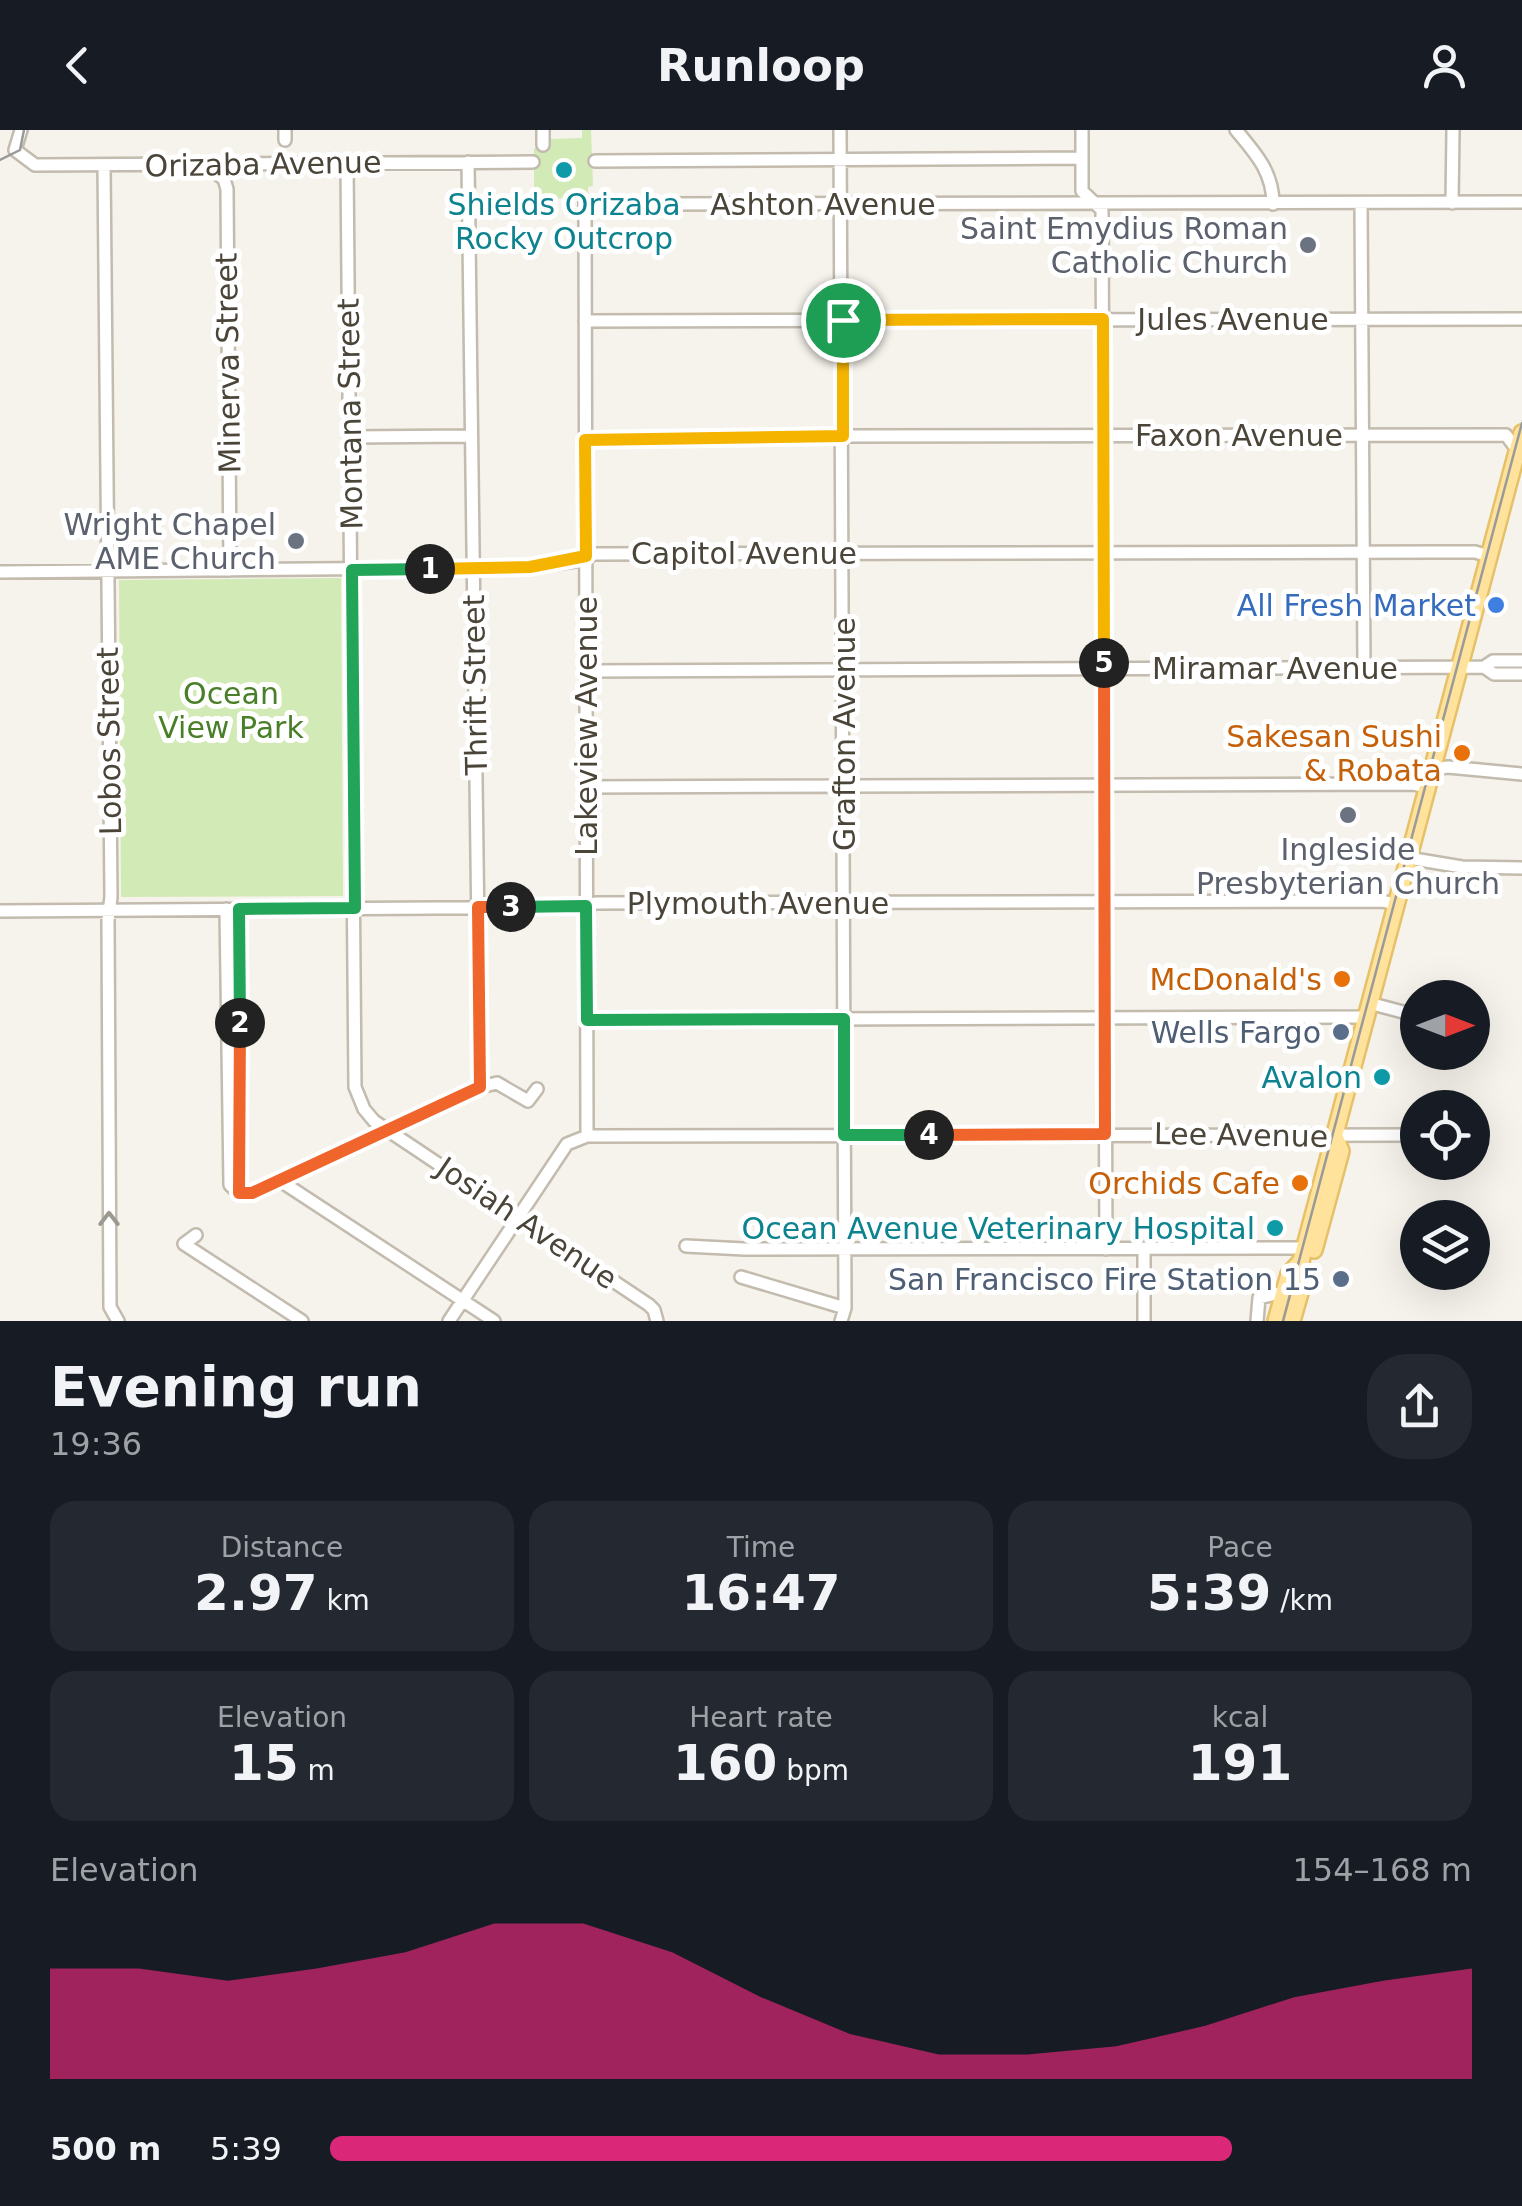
<!DOCTYPE html>
<meta charset="utf-8">
<style>
:root{--surface:#171b24;--page:#242831;--text:#f1f3f6;--muted:#9ea1a6;--accent:#db2777}
body{margin:0;font-family:"DejaVu Sans",sans-serif;background:var(--page);color:var(--text);height:100vh;display:flex;flex-direction:column;font-size:38px;white-space:nowrap}
*{box-sizing:border-box;margin:0}
p{font-size:32px;color:var(--muted)}
.icon{flex:none;width:55px;height:55px;fill:none;stroke:currentColor;stroke-width:2;stroke-linecap:round;stroke-linejoin:round}
.map{position:relative;height:1191px;overflow:hidden}
.details{display:flex;flex-direction:column;background:var(--surface);flex:1}
.details>*{flex:none}
.needle{width:65px;rotate:90deg}
.buttons{position:absolute;left:1400px;top:850px;display:grid;gap:20px}
.buttons a{display:grid;place-items:center;width:90px;height:90px;border-radius:50%;background:var(--surface);box-shadow:0 10px 40px #0002;font-size:50px}
.pin{position:absolute;display:grid;place-items:center;width:85px;height:85px;color:#fff;margin:-42px;border:5px solid #fff;border-radius:50%;box-shadow:0 2px 10px #0007}
.km{position:absolute;width:50px;height:50px;margin:-25px;border-radius:50%;background:#222;color:#fff;font-size:28px;line-height:50px;text-align:center}
.round{display:grid;place-items:center;flex:none;width:105px;height:105px;border-radius:40px;background:var(--page)}
.head{display:flex;align-items:center;justify-content:space-between;height:170px;padding:0 50px}
h1{font-size:55px;font-weight:700;line-height:75px}
.figures{display:grid;grid-template-columns:repeat(3,1fr);gap:15px;height:170px;padding:10px 50px}
.figures div{display:grid;align-content:center;border-radius:25px;background:var(--page);text-align:center}
.figures b{font-size:50px;font-weight:700}
.figures small{font-size:28px;font-weight:400}
.figures p{font-size:28px}
.chart{height:280px;padding:20px 50px}
.chart p{display:flex;justify-content:space-between}
.chart svg{width:100%;height:180px;margin-top:10px;fill:var(--accent);opacity:.7}
ul{padding:0 50px;list-style:none;font-size:32px}
li{display:grid;grid-template-columns:160px 120px 1fr;align-items:center;height:75px}
li i{height:25px;border-radius:12px;background:var(--accent)}
header{display:flex;justify-content:space-between;align-items:center;height:130px;padding:0 50px;background:var(--surface);font-size:45px;font-weight:700}
.map>svg:first-child{display:block}
.green{fill:#d2eab5}
.lines{fill:none;stroke-linecap:round;stroke-linejoin:round}
.minor-casing{stroke:#c2bbae;stroke-width:16}
.major-casing{stroke:#e6c16a;stroke-width:20}
.minor{stroke:#fff;stroke-width:11}
.major{stroke:#ffe39c;stroke-width:15}
.tram{stroke:#9a9a9a;stroke-width:2.5}
.oneway{stroke:#9c9892}
.split-1-casing{stroke:#fff;stroke-width:20}
.split-2-casing{stroke:#fff;stroke-width:20}
.split-3-casing{stroke:#fff;stroke-width:20}
.split-4-casing{stroke:#fff;stroke-width:20}
.split-5-casing{stroke:#fff;stroke-width:20}
.split-6-casing{stroke:#fff;stroke-width:20}
.split-1{stroke:#f5b400;stroke-width:12}
.split-2{stroke:#22a559;stroke-width:12}
.split-3{stroke:#f0652b;stroke-width:12}
.split-4{stroke:#22a559;stroke-width:12}
.split-5{stroke:#f0652b;stroke-width:12}
.split-6{stroke:#f5b400;stroke-width:12}
.culture-dot{fill:#0f9aa8;stroke:#fff;stroke-width:4}
.worship-dot{fill:#6b7280;stroke:#fff;stroke-width:4}
.shop-dot{fill:#3f7fe0;stroke:#fff;stroke-width:4}
.food-dot{fill:#e8710a;stroke:#fff;stroke-width:4}
.service-dot{fill:#5c6f8a;stroke:#fff;stroke-width:4}
.labels{text-anchor:middle;dominant-baseline:central;stroke-width:10;stroke-linejoin:round;paint-order:stroke}
.street-label{font-size:30px;fill:#4b4439;stroke:#fff}
.culture-label{font-size:30px;fill:#0d838f;stroke:#fff;text-anchor:end}
.worship-label{font-size:30px;fill:#5b616d;stroke:#fff;text-anchor:end}
.shop-label{font-size:30px;fill:#366cbe;stroke:#fff;text-anchor:end}
.park-label{font-size:30px;fill:#4a7f2a;stroke:#fff}
.food-label{font-size:30px;fill:#c56008;stroke:#fff;text-anchor:end}
.service-label{font-size:30px;fill:#4e5e75;stroke:#fff;text-anchor:end}
</style>
<header><svg class="icon" aria-label="back" viewBox="0 0 24 24"><path d="M15 5l-7 7 7 7"/></svg>Runloop<svg class="icon" aria-label="person" viewBox="0 0 24 24"><circle cx="12" cy="8" r="4"/><path d="M4 21q1-7 8-7t8 7"/></svg></header>
<div class="map">
<svg width="1522" height="1191" viewBox="0 0 1522 1191">
<rect width="100%" height="100%" fill="#f6f3ec"/>
<path class="green" d="M582,0H591L593,56L588,57V69L534,68V18L549,17V9L582,8Z
M341,448L343,766L121,767L119,450Z"/>
<g class="lines">
<defs>
<path id="minor" d="M285,0V10
M543,0V15
M840,0L845,1178L841,1191
M1082,0V61L1102,80L1106,1119
M1236,0C1256,24 1273,42 1273,74
M15,20L35,35L533,32
M15,20L21,0
M595,31L1082,28
M468,32L480,957
M347,33L355,957L364,979L374,991L649,1175L654,1180L657,1191
M205,35L224,49L227,59L230,440
M104,36L111,767L108,790L110,1177L118,1191
M1452,73L1453,0
M663,74L1522,72
M1361,74L1364,538
M585,191L1522,189
M351,307L471,306
M585,310L843,306L1506,305L1521,325
M0,442L530,437L575,431L595,424L1436,422H1475L1489,426
M1484,537L1494,544H1522
M586,541L1484,537L1493,531H1522
M1433,639L1448,637L1522,644
M586,657L1413,654L1428,657
M1408,728L1462,737L1522,738
M226,779L230,1055L239,1063
M239,779V1063
M0,781L586,777L595,773L1382,771L1395,774
M1369,873L1418,886
M587,890L1365,887
M587,1006L1416,1005
M279,1050L494,1191
M239,1063H252L480,957L497,953L528,971L537,959
M196,1105L184,1114L302,1191
M686,1116L744,1119L1305,1118
M1144,1118V1191
M741,1147L845,1178
M449,1191L567,1014L587,1006L585,70
M1257,1191L1259,1168L1284,1162"/>
<path id="major" d="M1314,1120L1341,1021L1334,1004
M1304,1148L1301,1131L1522,303
M1276,1191L1289,1144L1301,1131
M1292,1191L1306,1142"/>
</defs>
<use href="#minor" class="minor-casing"/>
<use href="#major" class="major-casing"/>
<use href="#minor" class="minor"/>
<use href="#major" class="major"/>
<path class="tram" d="M0,30L20,20L24,0
M1283,1191L1522,293"/>
</g>
<defs><path id="oneway-chevron" d="M-2-3.5L2.5 0L-2 3.5" fill="none" stroke-width="1.6" stroke-linecap="round" stroke-linejoin="round" transform="scale(2.5)"/></defs>
<use class="oneway" href="#oneway-chevron" transform="translate(109 1089) rotate(-90)"/>
<g class="lines">
<defs>
<path id="split-1" d="M430,439L530,437L586,426L585,310L843,306V190"/>
<path id="split-2" d="M240,893L239,779L355,778L352,440L430,439"/>
<path id="split-3" d="M240,893L239,1063H252L480,957L478,777H511"/>
<path id="split-4" d="M511,777L586,776L587,890L844,889V1005H929"/>
<path id="split-5" d="M929,1005L1105,1004L1104,533"/>
<path id="split-6" d="M843,190L1103,189L1104,533"/>
</defs>
<use href="#split-1" class="split-1-casing"/>
<use href="#split-2" class="split-2-casing"/>
<use href="#split-3" class="split-3-casing"/>
<use href="#split-4" class="split-4-casing"/>
<use href="#split-5" class="split-5-casing"/>
<use href="#split-6" class="split-6-casing"/>
<use href="#split-1" class="split-1"/>
<use href="#split-2" class="split-2"/>
<use href="#split-3" class="split-3"/>
<use href="#split-4" class="split-4"/>
<use href="#split-5" class="split-5"/>
<use href="#split-6" class="split-6"/>
</g>
<g class="culture-dot">
<circle cx="564" cy="40" r="10"/>
<circle cx="1382" cy="947" r="10"/>
<circle cx="1275" cy="1098" r="10"/>
</g>
<g class="worship-dot">
<circle cx="1308" cy="115" r="10"/>
<circle cx="296" cy="411" r="10"/>
<circle cx="1348" cy="685" r="10"/>
</g>
<circle class="shop-dot" cx="1496" cy="475" r="10"/>
<g class="food-dot">
<circle cx="1462" cy="623" r="10"/>
<circle cx="1342" cy="849" r="10"/>
<circle cx="1300" cy="1053" r="10"/>
</g>
<g class="service-dot">
<circle cx="1341" cy="902" r="10"/>
<circle cx="1341" cy="1149" r="10"/>
</g>
<g class="labels">
<g class="street-label">
<text transform="translate(263 34) rotate(-1)">Orizaba Avenue</text>
<text x="823" y="74">Ashton Avenue</text>
<text x="1233" y="189">Jules Avenue</text>
<text transform="translate(228 233) rotate(-91)">Minerva Street</text>
<text transform="translate(350 284) rotate(-91)">Montana Street</text>
<text x="1239" y="305">Faxon Avenue</text>
<text x="744" y="423">Capitol Avenue</text>
<text x="1275" y="538">Miramar Avenue</text>
<text transform="translate(475 555) rotate(-91)">Thrift Street</text>
<text transform="translate(586 596) rotate(-90)">Lakeview Avenue</text>
<text transform="translate(844 604) rotate(-90)">Grafton Avenue</text>
<text transform="translate(109 611) rotate(-91)">Lobos Street</text>
<text x="758" y="773">Plymouth Avenue</text>
<text transform="translate(1241 1005) rotate(1)">Lee Avenue</text>
<text transform="translate(527 1093) rotate(34)">Josiah Avenue</text>
</g>
<g class="culture-label">
<text x="564" y="74" text-anchor="middle">Shields Orizaba<tspan x="564" dy="34">Rocky Outcrop</tspan></text>
<text x="1362" y="947">Avalon</text>
<text x="1255" y="1098">Ocean Avenue Veterinary Hospital</text>
</g>
<g class="worship-label">
<text x="1288" y="98">Saint Emydius Roman<tspan x="1288" dy="34">Catholic Church</tspan></text>
<text x="276" y="394">Wright Chapel<tspan x="276" dy="34">AME Church</tspan></text>
<text x="1348" y="719" text-anchor="middle">Ingleside<tspan x="1348" dy="34">Presbyterian Church</tspan></text>
</g>
<g class="shop-label">
<text x="1476" y="475">All Fresh Market</text>
</g>
<g class="park-label">
<text x="231" y="563">Ocean<tspan x="231" dy="34">View Park</tspan></text>
</g>
<g class="food-label">
<text x="1442" y="606">Sakesan Sushi<tspan x="1442" dy="34">&amp; Robata</tspan></text>
<text x="1322" y="849">McDonald's</text>
<text x="1280" y="1053">Orchids Cafe</text>
</g>
<g class="service-label">
<text x="1321" y="902">Wells Fargo</text>
<text x="1321" y="1149">San Francisco Fire Station 15</text>
</g>
</g>
</svg>
<div class="buttons">
<a><svg class="needle" viewBox="-14 -14 28 28"><path d="M0-13l5 13h-10z" fill="#e53935"/><path d="M0 13l5-13h-10z" fill="#9ea1a6"/></svg></a>
<a><svg class="icon" aria-label="locate" viewBox="0 0 24 24"><circle cx="12" cy="12" r="6"/><path d="M12 2v4M12 18v4M2 12h4M18 12h4"/></svg></a>
<a><svg class="icon" aria-label="layers" viewBox="0 0 24 24"><path d="M12 4l9 5-9 5-9-5zM3 14l9 5 9-5"/></svg></a>
</div>
<div class="pin" style="left:843px;top:190px;background:#1e9e55"><svg class="icon" aria-label="arrive" viewBox="0 0 24 24"><path d="M6 21V4h12l-3 4 3 4H6"/></svg></div>
<b class="km" style="left:430px;top:439px">1</b>
<b class="km" style="left:240px;top:893px">2</b>
<b class="km" style="left:511px;top:777px">3</b>
<b class="km" style="left:929px;top:1005px">4</b>
<b class="km" style="left:1104px;top:533px">5</b>
</div>
<section class="details">
<div class="head"><div><h1>Evening run</h1><p>19:36</p></div><a class="round"><svg class="icon" aria-label="share" viewBox="0 0 24 24"><path d="M12 15V3M7 8l5-5 5 5M5 13v7h14v-7"/></svg></a></div>
<div class="figures">
<div><p>Distance</p><b>2.97<small> km</small></b></div>
<div><p>Time</p><b>16:47</b></div>
<div><p>Pace</p><b>5:39<small> /km</small></b></div>
</div>
<div class="figures">
<div><p>Elevation</p><b>15<small> m</small></b></div>
<div><p>Heart rate</p><b>160<small> bpm</small></b></div>
<div><p>kcal</p><b>191</b></div>
</div>
<div class="chart"><p><span>Elevation</span>154–168 m</p>
<svg viewBox="0 0 160 44" preserveAspectRatio="none"><path d="M0 44V17L10 17L20 20L30 17L40 13L50 6L60 6L70 13L80 24L90 33L100 38L110 38L120 36L130 31L140 24L150 20L160 17V44z"/></svg>
</div>
<ul>
<li><b>500 m</b>5:39<i style="width:79%"></i></li>
</ul>
</section>
